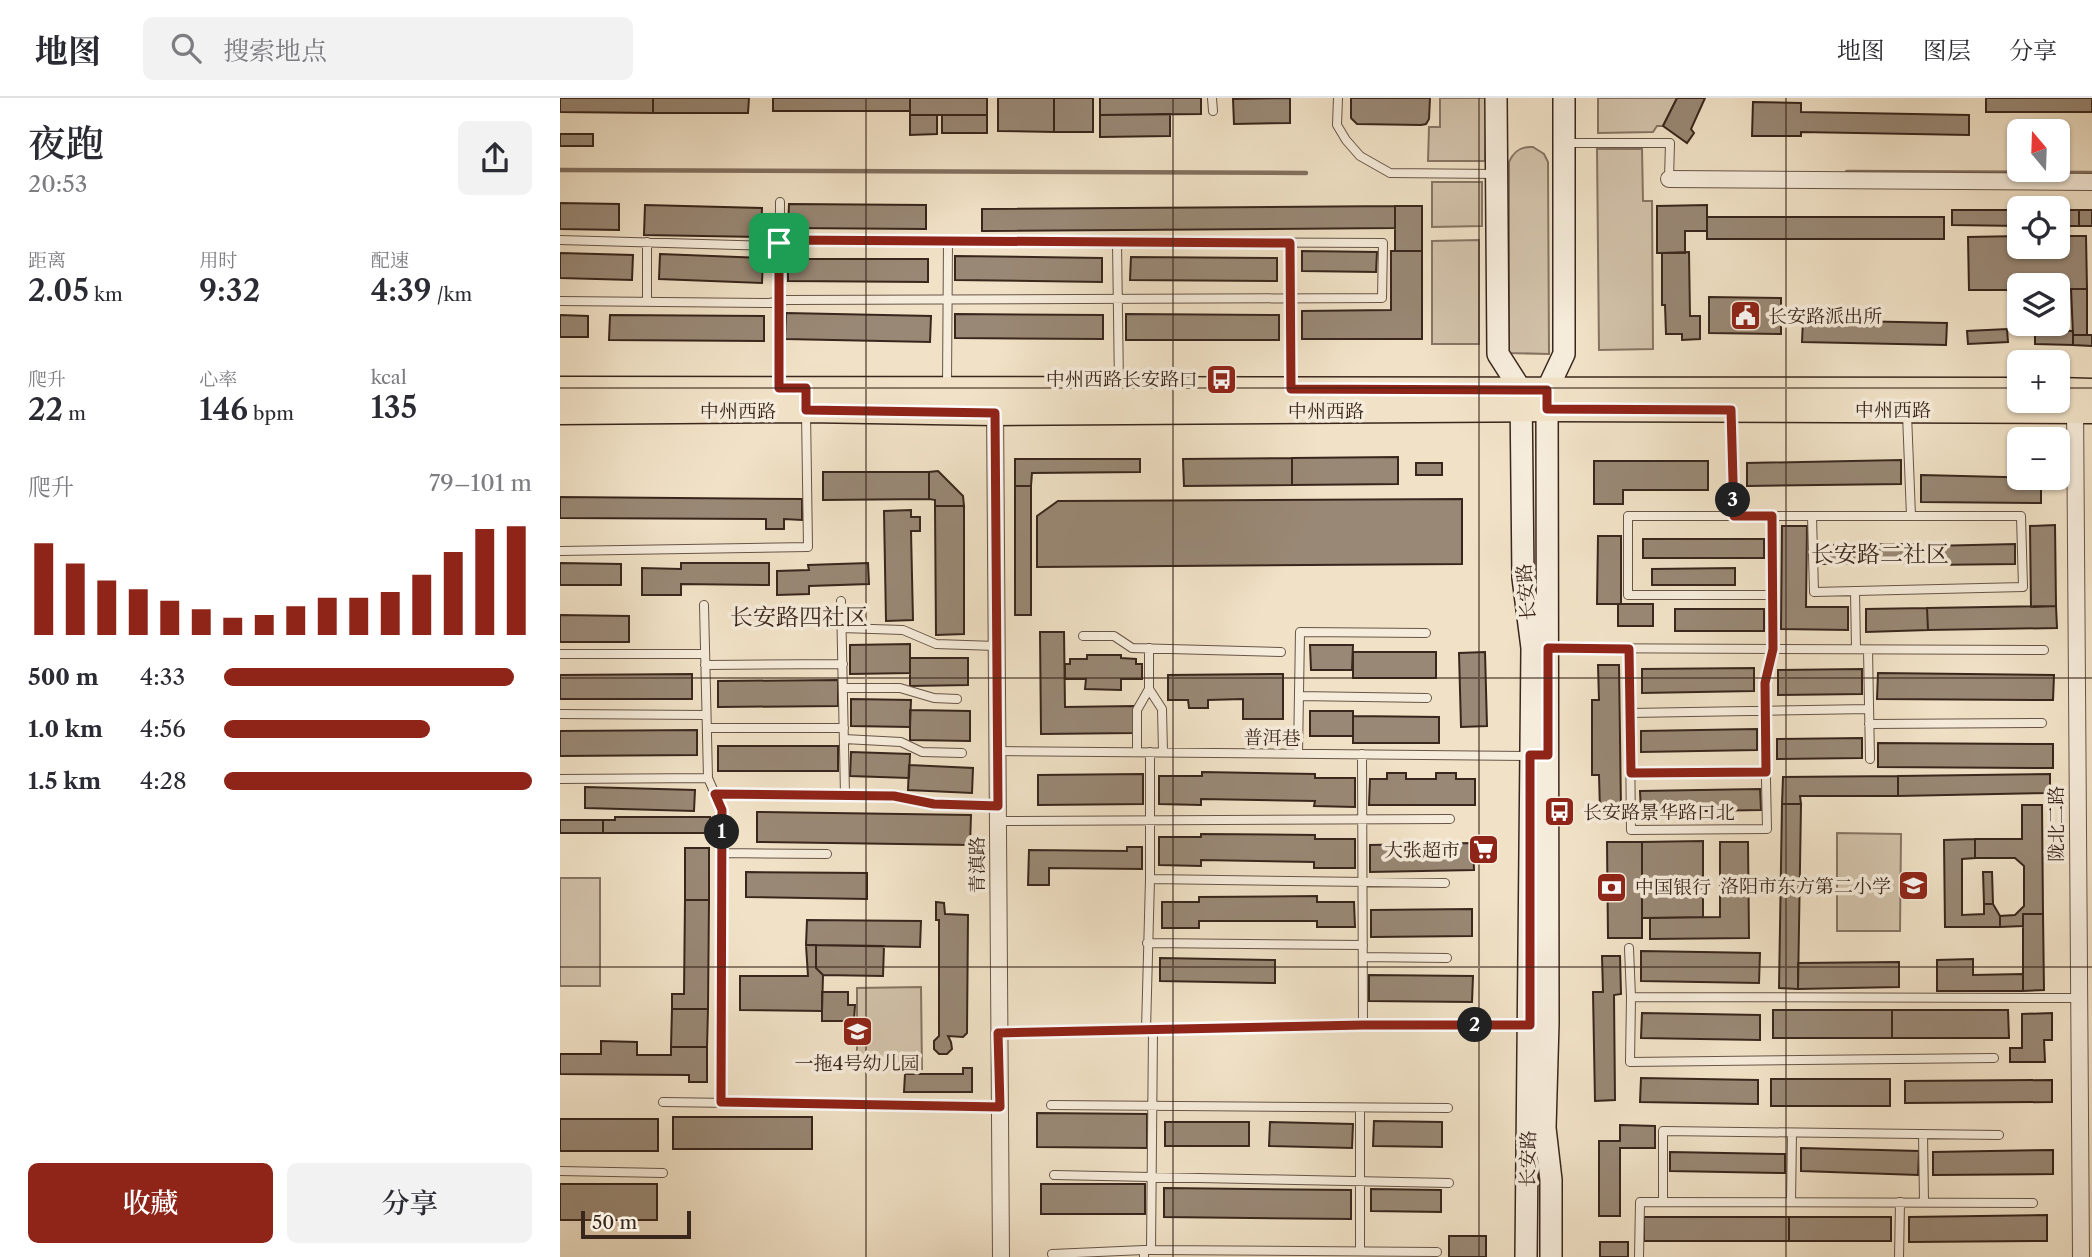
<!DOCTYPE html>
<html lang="zh">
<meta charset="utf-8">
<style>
:root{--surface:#fff;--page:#f2f2f3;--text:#2b2b33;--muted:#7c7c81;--line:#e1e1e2;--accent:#8f2418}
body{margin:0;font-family:"Libre Caslon Text","Noto Serif SC",serif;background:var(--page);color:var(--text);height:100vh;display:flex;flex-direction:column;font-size:26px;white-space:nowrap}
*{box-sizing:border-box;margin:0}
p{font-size:23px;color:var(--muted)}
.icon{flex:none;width:38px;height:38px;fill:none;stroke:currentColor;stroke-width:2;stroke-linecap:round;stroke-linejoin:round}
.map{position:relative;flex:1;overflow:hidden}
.details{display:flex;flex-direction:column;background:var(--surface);width:560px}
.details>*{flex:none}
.needle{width:46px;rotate:341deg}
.fabs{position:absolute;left:1447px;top:21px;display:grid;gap:14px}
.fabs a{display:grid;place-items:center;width:63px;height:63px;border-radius:10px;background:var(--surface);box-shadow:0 2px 5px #0004;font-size:35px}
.scale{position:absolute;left:21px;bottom:18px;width:110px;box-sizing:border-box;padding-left:7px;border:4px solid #39261c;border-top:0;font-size:19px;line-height:24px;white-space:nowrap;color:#39261c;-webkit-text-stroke:5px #f6ecdb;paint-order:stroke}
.pin{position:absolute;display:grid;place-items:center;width:60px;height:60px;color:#fff;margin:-30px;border-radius:14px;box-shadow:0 4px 10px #0006}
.km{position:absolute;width:35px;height:35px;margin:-18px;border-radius:50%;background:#222;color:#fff;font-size:19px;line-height:35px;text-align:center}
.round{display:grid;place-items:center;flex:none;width:74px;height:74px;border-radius:10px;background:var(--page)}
.summary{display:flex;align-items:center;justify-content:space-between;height:119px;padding:0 28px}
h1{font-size:38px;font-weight:600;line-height:52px}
.figures{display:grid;grid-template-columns:repeat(3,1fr);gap:10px;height:119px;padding:7px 28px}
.figures div{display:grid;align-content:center}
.figures b{font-size:30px;font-weight:600}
.figures small{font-size:19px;font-weight:400}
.figures p{font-size:19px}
.chart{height:196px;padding:14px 28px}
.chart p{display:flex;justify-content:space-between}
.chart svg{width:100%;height:126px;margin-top:7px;stroke:var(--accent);stroke-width:6}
.cta{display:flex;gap:14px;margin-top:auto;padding:14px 28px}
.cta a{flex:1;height:80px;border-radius:10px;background:var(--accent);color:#fff;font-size:28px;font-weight:600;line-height:80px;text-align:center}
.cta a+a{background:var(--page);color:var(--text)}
ul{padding:0 28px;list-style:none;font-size:23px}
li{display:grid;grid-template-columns:112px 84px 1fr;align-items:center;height:52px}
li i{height:18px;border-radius:9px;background:var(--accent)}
header{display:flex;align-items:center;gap:42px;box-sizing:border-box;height:98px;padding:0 35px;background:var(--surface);border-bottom:2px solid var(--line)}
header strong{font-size:33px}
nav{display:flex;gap:38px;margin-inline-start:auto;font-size:24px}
.search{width:490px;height:63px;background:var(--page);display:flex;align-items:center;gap:18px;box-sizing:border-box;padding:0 24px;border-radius:10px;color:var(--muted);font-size:26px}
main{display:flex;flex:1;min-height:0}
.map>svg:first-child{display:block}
.green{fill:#d2c2aa;stroke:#867463;stroke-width:2}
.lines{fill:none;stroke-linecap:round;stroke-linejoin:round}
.stream{stroke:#827060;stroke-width:4.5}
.building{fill:#998875;stroke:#39261c;stroke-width:2}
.lane-casing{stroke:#675547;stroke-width:10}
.street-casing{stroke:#675547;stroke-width:18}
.secondary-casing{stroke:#39261c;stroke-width:24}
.primary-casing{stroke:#39261c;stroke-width:27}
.lane{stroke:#f6ecdb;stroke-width:8}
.street{stroke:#f6ecdb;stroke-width:16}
.secondary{stroke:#f6ecdb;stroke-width:21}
.primary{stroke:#f1e2c7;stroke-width:24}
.route-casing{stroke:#fff;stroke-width:14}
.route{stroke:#8f2418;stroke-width:9}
.grid{fill:none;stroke:#39261c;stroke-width:2;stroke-opacity:0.55}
.labels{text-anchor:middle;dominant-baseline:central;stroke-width:7;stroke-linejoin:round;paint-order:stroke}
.poi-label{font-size:19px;fill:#39261c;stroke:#f6ecdb;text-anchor:start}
.street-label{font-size:19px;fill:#39261c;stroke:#f6ecdb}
.quarter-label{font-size:23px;fill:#39261c;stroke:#f6ecdb}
</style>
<header>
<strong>地图</strong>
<div class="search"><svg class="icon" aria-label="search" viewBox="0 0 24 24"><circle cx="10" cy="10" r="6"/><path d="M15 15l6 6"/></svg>搜索地点</div>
<nav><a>地图</a><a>图层</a><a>分享</a></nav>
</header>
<main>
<section class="details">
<div class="summary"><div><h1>夜跑</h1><p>20:53</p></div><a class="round"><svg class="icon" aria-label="share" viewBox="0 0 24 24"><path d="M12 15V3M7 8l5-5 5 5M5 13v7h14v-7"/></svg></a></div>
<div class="figures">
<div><p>距离</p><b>2.05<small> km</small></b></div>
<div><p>用时</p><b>9:32</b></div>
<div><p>配速</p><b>4:39<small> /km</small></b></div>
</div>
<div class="figures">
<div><p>爬升</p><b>22<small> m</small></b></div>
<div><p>心率</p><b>146<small> bpm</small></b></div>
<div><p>kcal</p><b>135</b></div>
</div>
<div class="chart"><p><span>爬升</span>79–101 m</p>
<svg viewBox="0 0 160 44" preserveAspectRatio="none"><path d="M5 44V12M15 44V19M25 44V25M35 44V28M45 44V32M55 44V35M65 44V38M75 44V37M85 44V34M95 44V31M105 44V31M115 44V29M125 44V23M135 44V15M145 44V7M155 44V6"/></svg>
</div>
<ul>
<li><b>500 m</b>4:33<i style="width:94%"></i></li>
<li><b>1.0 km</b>4:56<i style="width:67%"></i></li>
<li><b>1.5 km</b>4:28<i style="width:100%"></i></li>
</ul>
<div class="cta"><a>收藏</a><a>分享</a></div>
</section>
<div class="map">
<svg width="1532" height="1159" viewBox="0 0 1532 1159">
<rect width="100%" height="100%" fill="#f1e2c7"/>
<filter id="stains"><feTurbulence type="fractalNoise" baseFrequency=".00286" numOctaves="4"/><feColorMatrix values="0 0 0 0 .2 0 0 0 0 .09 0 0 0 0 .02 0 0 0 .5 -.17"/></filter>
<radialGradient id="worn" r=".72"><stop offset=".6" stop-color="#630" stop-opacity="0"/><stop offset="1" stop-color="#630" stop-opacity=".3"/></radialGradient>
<path class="green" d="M880,0H926L925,63H868L869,29H880Z
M1038,0H1117L1103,28H1097L1093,34L1038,35Z
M973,49L984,56L988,64L989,256L949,255V64C954,53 961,48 973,49Z
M1037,51H1082L1083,103H1092L1093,251L1039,252Z
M872,84H922V128L872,129Z
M919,142V246H872V143Z
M1277,735L1341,736L1340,833H1277Z
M0,780H40V888H0Z
M361,889L362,971L297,972V890Z"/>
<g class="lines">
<path class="stream" d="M0,72L746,75
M1287,74L1532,75"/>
</g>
<path class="building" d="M0,0H93V15L0,14Z
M93,0H189L188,15H93Z
M213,0H350V13H213Z
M350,0H427V17H350Z
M438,0H494V34L438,33Z
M494,0H533V34H494Z
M540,0H641V16L540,17Z
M730,0V25L674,26L673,1Z
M791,0H870L869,21L866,26L861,27L797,26L791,20Z
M1145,0L1131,31L1134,35L1127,45L1103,28L1117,0Z
M1426,0H1532V14H1426Z
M1193,4L1241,5V14L1409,17V37L1241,34V38H1192Z
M610,16V38L540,39V17Z
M350,17H377V36L350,37Z
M382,17H427V35H382Z
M0,36H33V48H0Z
M0,105L59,106V132L0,131Z
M229,106L366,107V131L228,130Z
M85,107L202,110L201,139L84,137Z
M1147,107V133H1125V155H1097V108Z
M835,108V130L422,133V111Z
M835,108H862V153H835Z
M1392,112H1460V128L1392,127Z
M1498,112H1519V128H1498Z
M1519,112H1532V128H1519Z
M1147,119H1384V141H1147Z
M1460,138V149H1498V138H1526L1527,191H1498V187H1460V192H1409L1408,139Z
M742,153L817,154L816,174L742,173Z
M831,153H862V241H742V213L831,212Z
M1129,154L1130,218H1140V241L1122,242V236H1106L1105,207H1102V155Z
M0,155L73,157L72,182L0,180Z
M100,156L203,160L202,185L99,181Z
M395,158L542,160V184L395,182Z
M571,159L717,160V183L570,182Z
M228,161H368V184L228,183Z
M1511,191H1527V237H1513Z
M1149,199L1221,200V236L1149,235Z
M226,215L371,218L370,244L225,241Z
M395,216L543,217V241L395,240Z
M566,216L719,217V242H566Z
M0,217L28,218V239H0Z
M50,217L204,218V243L49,242Z
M1243,222L1387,225L1386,247L1242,244Z
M1447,231L1448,244L1408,246L1407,233Z
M1475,232L1513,233V247L1475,246Z
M1513,237H1532V248L1513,247Z
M838,359V386L732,387V360Z
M732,360V387L624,388L623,361Z
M455,361H580V374L472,375L471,388H455Z
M1341,362V386L1187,388V365Z
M1034,363H1148V392H1063V406H1034Z
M856,365H882V377H856Z
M378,373L403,398L404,408H375V402L369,401V374Z
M263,374H369V401L263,402Z
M1361,377L1481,380V405L1361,404Z
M455,388H471V517H455Z
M0,399L242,401V422L224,421V431H206V421L0,420Z
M902,401V466L477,469V418L498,403Z
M375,408H404V536L376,537Z
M351,412V419H360V433H351L353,522L326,523L324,413Z
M1495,427L1496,508L1471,509L1470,428Z
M1222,428H1247L1246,509H1288V532L1221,531Z
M1038,438H1061V506H1037Z
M1083,441H1204V460H1083Z
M1356,446L1357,464L1261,466V447Z
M1455,446V466L1370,467V448Z
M0,465L61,466V487H0Z
M121,465H209V487L121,486V497H82V470L121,471Z
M308,465L309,486L249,488V496L217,497V473L249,472L248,467Z
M1175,470V487H1092V471Z
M1058,506H1093V528H1058Z
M1496,508L1497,530L1368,532L1367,510Z
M227,509H256L257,525L228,526Z
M1367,510L1368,532L1306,534V511Z
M1115,511H1204V533H1115Z
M0,517L69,518V544H0Z
M480,534H504L505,609L574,608V635L481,636Z
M350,546V575L290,576V547Z
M750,547H793L792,572H751Z
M793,554H876V580H793Z
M925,554L927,628L901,629L899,555Z
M527,557H561V560L576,561V566H582V581H561V592L525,591L526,581H505V566H510V561H527Z
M350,560H408V587L350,588Z
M1038,567H1059L1061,711L1040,712L1039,677H1032V602H1039Z
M1194,570V593L1082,595V571Z
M1302,571V596L1218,597V572Z
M1318,575L1494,577L1493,602L1317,601Z
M132,576V601H0V577Z
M723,576V621H683V601L648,602V610H629L628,602H608V577Z
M278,582V608L158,609V583Z
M291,601L351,602L350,629L291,628Z
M350,612L410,613V643L350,642Z
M750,613H793V638H750Z
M793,618L879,619V645H793Z
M1197,631V652L1081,654V633Z
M137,632V657L0,658V633Z
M1302,640V660L1217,661V641Z
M1318,645L1493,646V670L1318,669Z
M158,648H278V673H158Z
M291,654L350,656L349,680L290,678Z
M349,667L413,670L412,695L348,692Z
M642,674L755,676V680H795V709L754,708L755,703L641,701V707L599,706V678H642Z
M827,675H846V681H876V675H896V681H915V707H809L810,681H827Z
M583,676V706L478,707V677Z
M1490,676V695L1338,698V678Z
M1338,678V698H1240L1241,706H1222L1223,679Z
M25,689L135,692L134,713L25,710Z
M1200,691L1201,712L1081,714L1080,693Z
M1222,706H1241L1238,891L1219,890Z
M1462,707H1482L1483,816H1463V828L1440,829V818L1455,817L1464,808V768L1455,760H1415V741H1462Z
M197,714L411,717L410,747L197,744Z
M55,719H150V735H43V722H55Z
M0,722H43V735H0Z
M641,736L755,737V741H795V770H754V764L641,762V768L599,767V739H641Z
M1415,741V760L1402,761V817L1424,816V806H1433L1440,818V829H1385L1384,742Z
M1143,743V819L1082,820V744Z
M1047,744H1082V840H1048Z
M1160,744H1188L1189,840L1090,841V820L1160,819Z
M913,745L914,772L810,774V747Z
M567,749H582V771L489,770V787H468L469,752L567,753Z
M125,750H149V802H125Z
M186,774L307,775V801L186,799Z
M1423,774H1432L1433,806H1424Z
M757,798V804H794L795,829H757V823H639V830H602V804H639V799Z
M125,802H149L148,911H112V896H124Z
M376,804L384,805L385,816L408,817L407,935L403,939L388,938L391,944L392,951L387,956H379L374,951V943L379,938V822H376Z
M912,811V838L811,839V812Z
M1463,816H1483L1484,892L1463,893Z
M247,822L361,823L360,849L246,847Z
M246,847H256V870L263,877L262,913L180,912V878H248Z
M256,847L324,848L323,878L263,877L256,870Z
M1081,853L1200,855L1199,885L1081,883Z
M1042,858H1060L1061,896L1054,897L1055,1002L1035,1003L1033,894H1043Z
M600,860L715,862V885L600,883Z
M1413,861V877L1463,876V893H1377V862Z
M1339,864V889L1238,891V865Z
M809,877L913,878L912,904L809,903Z
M262,894H288V907H295L294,923H262Z
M112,911H148L147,949H111Z
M1213,912H1332V940H1213Z
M1332,912H1448L1449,940H1332Z
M1082,915L1200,917V942L1081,940Z
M1492,915V942H1484L1485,964H1450V950H1462V916Z
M41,943L77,944V957H111V949H147V984H129V977L0,976V956H41Z
M403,970H412V994H344L345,976H403Z
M1081,980L1198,982V1006L1080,1004Z
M1211,981H1330V1008H1211Z
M1492,982V1004L1345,1005V983Z
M477,1015L587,1016V1050L477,1049Z
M113,1019H252V1051H113Z
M0,1021H98V1053H0Z
M814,1023L882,1024V1049L813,1048Z
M605,1024H689V1048H605Z
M710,1024L793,1026L792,1050L709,1048Z
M1060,1027L1095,1028V1050H1060V1118H1039V1043H1060Z
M1241,1050L1359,1053L1358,1077L1241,1073Z
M1493,1052V1076L1373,1077V1054Z
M1110,1054L1225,1056V1075L1110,1073Z
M0,1086H97V1122H0Z
M481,1086H585V1116H481Z
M604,1090L791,1092V1121L604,1119Z
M811,1091L881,1092V1114L811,1113Z
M1487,1117V1143L1349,1144V1119Z
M1084,1119H1229V1143H1084Z
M1229,1119H1331V1143H1229Z
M889,1138H926V1159H889Z
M1040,1144H1068V1159H1040Z"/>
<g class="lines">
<defs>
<path id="lane" d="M652,0L653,13
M778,0L777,27L786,42L800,58L830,75L936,76
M1006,45H1110L1109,81
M0,142L212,148L225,142L823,145L822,200L227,202L209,205L0,203
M557,144L559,288
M730,145L731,289
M87,204V144
M219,287L220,104
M387,287L388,143
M1171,316L1174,418
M1347,316L1351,418
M0,453L248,449L246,314
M1295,493L1296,551
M1213,497H1068V418H1461L1463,489L1254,494L1252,418
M281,503L285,697
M144,507L148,680L162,712L161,1005
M282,530L343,532L376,546L436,548
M523,538H554L572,550L721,554
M589,550V591
M988,550L1484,552
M1069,551L1071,732L1207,731L1204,585L1213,551L1212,418
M1308,552L1310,661
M0,556H145
M145,567L283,566
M283,590H340L374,600L397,601
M739,598L867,600
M1070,615L1309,611
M0,616L146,617
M1309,626L1482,625
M147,630H284
M284,641L341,644L362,654L402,655
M437,653L970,658
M577,654V612L589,591L602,611L603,654
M738,656L740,534L866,535
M802,656L803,927
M1071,675L1206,674
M0,681L148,680
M155,696L334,698L374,706L438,708
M438,723L890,721
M162,755L267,756
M590,781L885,785
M587,845L803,847
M1069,850L1071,899
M803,859L887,860
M586,932L590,781V654
M438,935L803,927H967
M1434,960L1070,964L1071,899L1519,900
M103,1004L440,1009
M491,1007L888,1010
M1363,1036L1364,1104
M0,1073L103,1075
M494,1077L889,1085
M1103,1104V1033L1439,1037
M1231,1104L1232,1035
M591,1152L877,1154
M800,1153V1010
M492,1156L584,1152
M584,1159V1152H591L593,932
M1079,1159L1080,1104L1473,1105
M1339,1159L1340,1104"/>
<path id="street" d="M1109,81L1532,84
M1515,304L1521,1159
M435,308L441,1159"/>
<path id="secondary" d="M936,0L938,256L961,292L963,480L972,550L966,1159
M991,1159V1082L985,1030L988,925L987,292L1004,256V0"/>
<path id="primary" d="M0,291L1460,292
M1498,292L1532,293
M0,314L246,312L435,315L987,311L1532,313"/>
</defs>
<use href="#lane" class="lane-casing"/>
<use href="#street" class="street-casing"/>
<use href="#secondary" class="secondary-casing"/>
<use href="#primary" class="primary-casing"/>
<use href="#lane" class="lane"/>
<use href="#street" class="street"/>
<use href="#secondary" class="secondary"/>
<use href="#primary" class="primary"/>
</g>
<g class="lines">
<defs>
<path id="route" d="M225,142L730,145L731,291L987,292V311L1171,312L1174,418H1212L1213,551L1205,585L1206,674L1071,675L1069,551L988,550V657H970V927H803L438,935L440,1009L161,1004L162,712L155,696L334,698L374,706L438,708L435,315L246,312V290H219V145Z"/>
</defs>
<use href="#route" class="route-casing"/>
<use href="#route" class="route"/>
</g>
<path class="grid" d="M306,0V1159M613,0V1159M919,0V1159M1226,0V1159M0,290H1460M1498,290H1532M0,580H1532M0,869H1532"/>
<defs>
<symbol id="civic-square" viewBox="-11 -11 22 22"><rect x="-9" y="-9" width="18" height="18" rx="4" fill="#8f2418" stroke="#f6ecdb"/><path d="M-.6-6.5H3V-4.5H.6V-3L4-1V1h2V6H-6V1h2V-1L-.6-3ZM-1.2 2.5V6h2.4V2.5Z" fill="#fff"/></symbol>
<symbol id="bus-square" viewBox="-11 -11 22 22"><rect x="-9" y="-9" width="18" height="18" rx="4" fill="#8f2418" stroke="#f6ecdb"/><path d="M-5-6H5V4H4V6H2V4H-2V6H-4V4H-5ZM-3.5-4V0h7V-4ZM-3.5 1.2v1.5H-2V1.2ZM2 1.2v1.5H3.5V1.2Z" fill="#fff"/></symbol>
<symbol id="supermarket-square" viewBox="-11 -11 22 22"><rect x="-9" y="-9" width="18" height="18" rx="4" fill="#8f2418" stroke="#f6ecdb"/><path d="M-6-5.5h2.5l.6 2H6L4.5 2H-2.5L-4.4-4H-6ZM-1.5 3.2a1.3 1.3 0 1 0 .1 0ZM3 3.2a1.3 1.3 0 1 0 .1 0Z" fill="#fff"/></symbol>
<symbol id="school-square" viewBox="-11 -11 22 22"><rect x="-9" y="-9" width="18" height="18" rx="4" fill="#8f2418" stroke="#f6ecdb"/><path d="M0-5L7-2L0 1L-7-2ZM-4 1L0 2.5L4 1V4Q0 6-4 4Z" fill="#fff"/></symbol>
<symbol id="bank-square" viewBox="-11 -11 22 22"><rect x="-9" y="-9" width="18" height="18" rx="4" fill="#8f2418" stroke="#f6ecdb"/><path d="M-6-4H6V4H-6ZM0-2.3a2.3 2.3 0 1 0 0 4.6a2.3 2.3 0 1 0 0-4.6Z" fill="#fff"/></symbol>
</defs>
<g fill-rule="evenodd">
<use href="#civic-square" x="1168" y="200" width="35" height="35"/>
<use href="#bus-square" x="644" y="264" width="35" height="35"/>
<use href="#bus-square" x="982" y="696" width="35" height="35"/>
<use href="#supermarket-square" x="906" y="734" width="35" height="35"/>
<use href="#school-square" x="1336" y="770" width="35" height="35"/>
<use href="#bank-square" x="1034" y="772" width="35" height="35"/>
<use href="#school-square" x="280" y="916" width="35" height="35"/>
</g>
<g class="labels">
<g class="poi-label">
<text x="1208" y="218">长安路派出所</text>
<text x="638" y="281" text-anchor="end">中州西路长安路口</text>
<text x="1023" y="714">长安路景华路口北</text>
<text x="900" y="752" text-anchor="end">大张超市</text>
<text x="1331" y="788" text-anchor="end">洛阳市东方第二小学</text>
<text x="1075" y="789">中国银行</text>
<text x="297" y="965" text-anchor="middle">一拖4号幼儿园</text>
</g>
<g class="street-label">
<text x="1333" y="312">中州西路</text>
<text x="178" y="313">中州西路</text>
<text x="766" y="313">中州西路</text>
<text transform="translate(966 494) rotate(-95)">长安路</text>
<text transform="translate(712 640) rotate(1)">普洱巷</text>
<text transform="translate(1496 726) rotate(-90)">陇北二路</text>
<text transform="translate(417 767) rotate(-90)">青滇路</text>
<text transform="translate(968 1061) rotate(-89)">长安路</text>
</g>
<g class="quarter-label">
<text x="1320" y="456">长安路二社区</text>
<text x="239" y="519">长安路四社区</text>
</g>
</g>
<rect width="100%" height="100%" filter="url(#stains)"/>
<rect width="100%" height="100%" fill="url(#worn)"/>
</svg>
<div class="fabs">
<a><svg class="needle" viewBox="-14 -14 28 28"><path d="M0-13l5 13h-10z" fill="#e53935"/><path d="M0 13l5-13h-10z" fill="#7c7c81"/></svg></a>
<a><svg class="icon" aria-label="locate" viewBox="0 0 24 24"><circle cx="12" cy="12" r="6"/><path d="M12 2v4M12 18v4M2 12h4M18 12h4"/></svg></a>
<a><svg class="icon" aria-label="layers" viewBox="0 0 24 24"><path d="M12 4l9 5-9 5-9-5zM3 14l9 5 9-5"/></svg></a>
<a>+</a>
<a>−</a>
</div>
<div class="scale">50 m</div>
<div class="pin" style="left:219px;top:145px;background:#1e9e55"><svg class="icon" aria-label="arrive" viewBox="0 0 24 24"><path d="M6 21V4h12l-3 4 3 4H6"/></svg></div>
<b class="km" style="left:162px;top:734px">1</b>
<b class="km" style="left:915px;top:927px">2</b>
<b class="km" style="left:1173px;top:402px">3</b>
</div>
</main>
